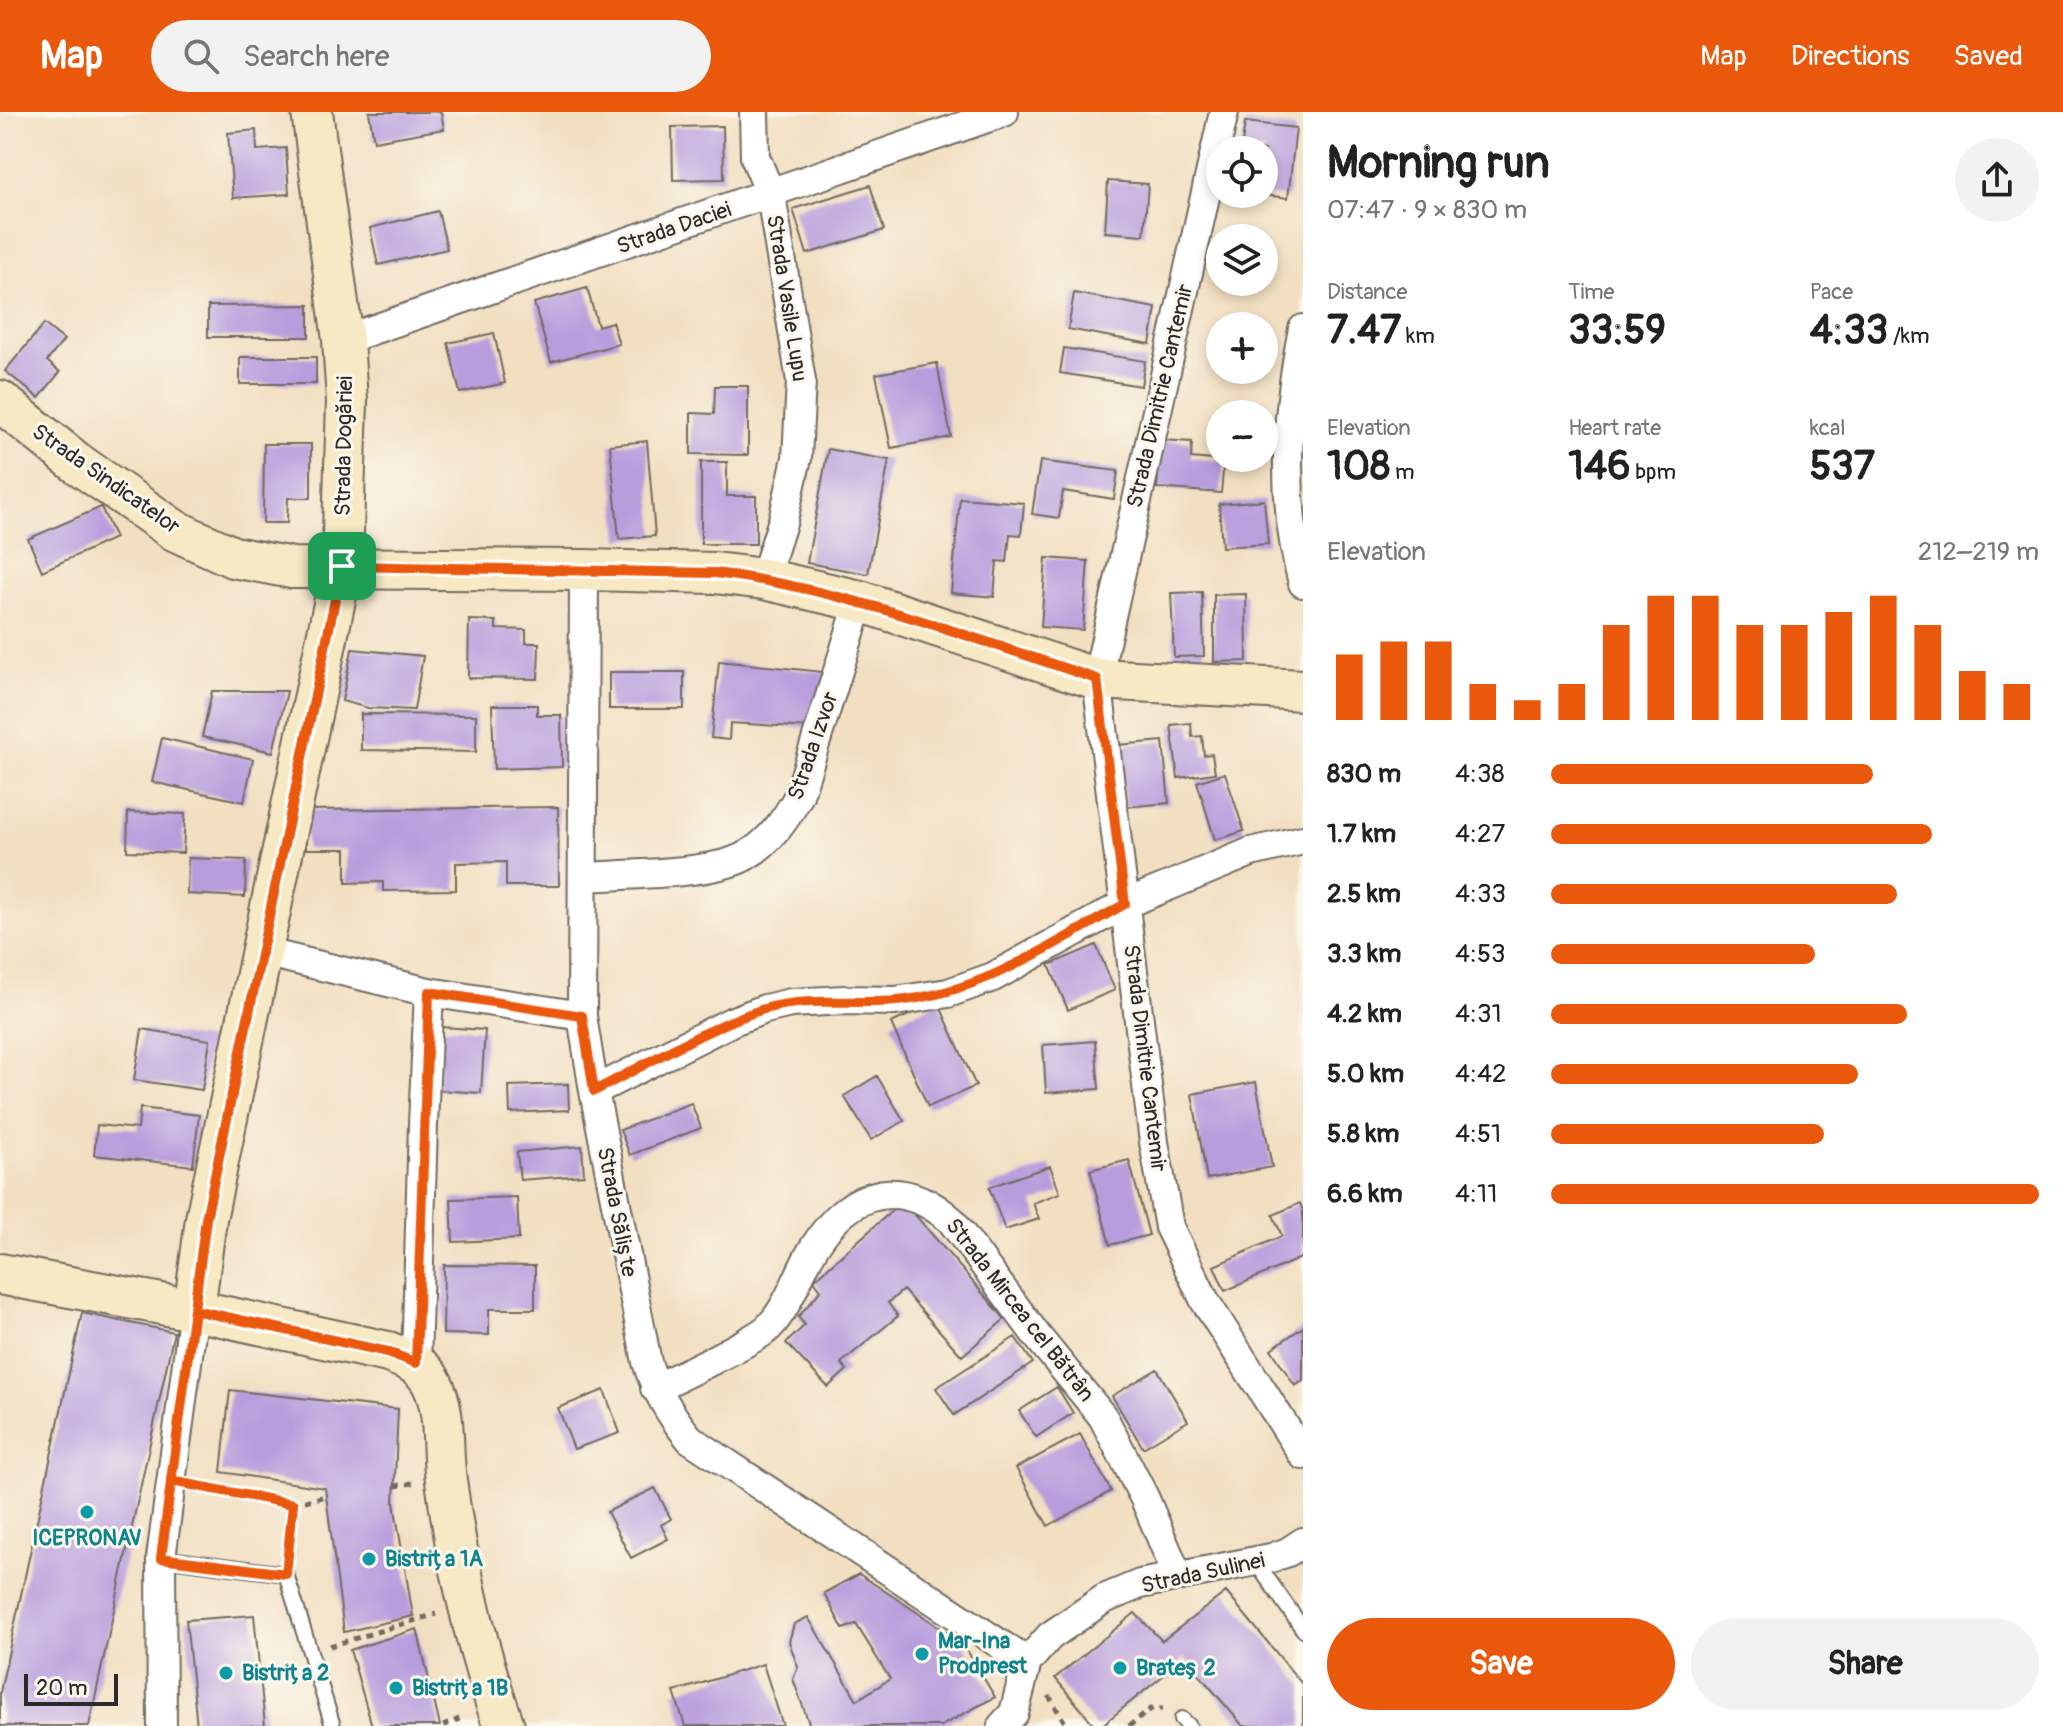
<!DOCTYPE html>
<meta charset="utf-8">
<style>
:root{--surface:#fff;--page:#f2f2f2;--text:#222;--muted:#767676;--accent:#ea580c}
body{margin:0;font-family:Pangolin,sans-serif;background:var(--page);color:var(--text);height:100vh;display:flex;flex-direction:column;font-size:30px;white-space:nowrap}
*{box-sizing:border-box;margin:0}
p{font-size:26px;color:var(--muted)}
.icon{flex:none;width:44px;height:44px;fill:none;stroke:currentColor;stroke-width:2;stroke-linecap:round;stroke-linejoin:round}
.map{position:relative;flex:1;overflow:hidden}
.side{display:flex;flex-direction:column;background:var(--surface);width:760px}
.side>*{flex:none}
.fabs{position:absolute;left:1206px;top:24px;display:grid;gap:16px}
.fabs a{display:grid;place-items:center;width:72px;height:72px;border-radius:50%;background:var(--surface);box-shadow:0 4px 12px #0003;font-size:40px}
.scale{position:absolute;left:24px;bottom:20px;width:94px;box-sizing:border-box;padding-left:8px;border:4px solid #2b2b2b;border-top:0;font-size:22px;line-height:28px;white-space:nowrap;color:#2b2b2b;-webkit-text-stroke:6px #fbf7ec;paint-order:stroke}
.pin{position:absolute;display:grid;place-items:center;width:68px;height:68px;color:#fff;margin:-34px;border-radius:16px;box-shadow:0 4px 12px #0006}
.round{display:grid;place-items:center;flex:none;width:84px;height:84px;border-radius:42px;background:var(--page)}
.head{display:flex;align-items:center;justify-content:space-between;height:136px;padding:0 24px}
h1{font-size:44px;font-weight:800;line-height:60px}
.metrics{display:grid;grid-template-columns:repeat(3,1fr);gap:12px;height:136px;padding:8px 24px}
.metrics div{display:grid;align-content:center}
.metrics b{font-size:40px;font-weight:800}
.metrics small{font-size:22px;font-weight:400}
.metrics p{font-size:22px}
.chart{height:224px;padding:16px 24px}
.chart p{display:flex;justify-content:space-between}
.chart svg{width:100%;height:144px;margin-top:8px;stroke:var(--accent);stroke-width:6}
.primary-button{display:flex;gap:16px;margin-top:auto;padding:16px 24px}
.primary-button a{flex:1;height:92px;border-radius:48px;background:var(--accent);color:#fff;font-size:32px;font-weight:800;line-height:92px;text-align:center}
.primary-button a+a{background:var(--page);color:var(--text)}
ul{padding:0 24px;list-style:none;font-size:26px}
li{display:grid;grid-template-columns:128px 96px 1fr;align-items:center;height:60px}
li i{height:20px;border-radius:10px;background:var(--accent)}
header{display:flex;align-items:center;gap:48px;box-sizing:border-box;height:112px;padding:0 40px;background:var(--accent);color:#fff}
header strong{font-size:38px}
nav{display:flex;gap:44px;margin-inline-start:auto;font-size:28px}
.search{width:560px;height:72px;background:var(--page);display:flex;align-items:center;gap:20px;box-sizing:border-box;padding:0 28px;border-radius:44px;color:var(--muted);font-size:30px}
main{display:flex;flex:1;min-height:0}
.map>svg:first-child{display:block}
.building{fill:#b89ddd}
.lines{fill:none;stroke-linecap:round;stroke-linejoin:round}
.lane-casing{stroke:#716a60;stroke-width:18}
.street-casing{stroke:#716a60;stroke-width:32}
.secondary-casing{stroke:#716a60;stroke-width:44}
.path{stroke:#716a60;stroke-width:5;stroke-dasharray:6 6;stroke-linecap:butt}
.lane{stroke:#fff;stroke-width:14}
.street{stroke:#fff;stroke-width:28}
.secondary{stroke:#f7e9c3;stroke-width:40}
.route-casing{stroke:#fff;stroke-width:16}
.route{stroke:#ea580c;stroke-width:10}
.culture-dot{fill:#0f9aa8;stroke:#fbf7ec;stroke-width:3}
.labels{text-anchor:middle;dominant-baseline:central;stroke-width:6;stroke-linejoin:round;paint-order:stroke}
.street-label{font-size:22px;fill:#2b2b2b;stroke:#fbf7ec}
.culture-label{font-size:22px;font-weight:bold;fill:#0d838f;stroke:#fbf7ec;text-anchor:start}
</style>
<header>
<strong>Map</strong>
<div class="search"><svg class="icon" aria-label="search" viewBox="0 0 24 24"><circle cx="10" cy="10" r="6"/><path d="M15 15l6 6"/></svg>Search here</div>
<nav><a>Map</a><a>Directions</a><a>Saved</a></nav>
</header>
<main>
<div class="map">
<svg width="1303" height="1614" viewBox="0 0 1303 1614">
<rect width="100%" height="100%" fill="#fbf7ec"/>
<filter id="ink" filterUnits="userSpaceOnUse"><feTurbulence type="fractalNoise" baseFrequency=".0125" numOctaves="2"/><feDisplacementMap in="SourceGraphic" scale="16" xChannelSelector="R" yChannelSelector="G"/><feConvolveMatrix kernelMatrix="1 2 1 2 8 2 1 2 1" color-interpolation-filters="sRGB"/></filter>
<filter id="wash" filterUnits="userSpaceOnUse"><feTurbulence type="fractalNoise" baseFrequency=".006" numOctaves="4" result="noise"/><feDisplacementMap in="SourceGraphic" scale="32" xChannelSelector="R" yChannelSelector="G"/><feGaussianBlur stdDeviation="1.8" result="paint"/><feColorMatrix in="noise" values="0 0 0 0 0 0 0 0 0 0 0 0 0 0 0 0 0 1.4 0 .05"/><feComposite in="paint" operator="in"/></filter>
<g filter="url(#wash)">
<rect width="100%" height="100%" fill="#f2dfc1"/>
<g id="blocks">
<path class="building" d="M369,0H441L444,17L374,29Z
M1245,10L1296,16L1288,86L1264,83V38H1241Z
M723,14L724,67L673,68L672,15Z
M256,18L257,38L286,36L289,82L233,86L228,21Z
M1108,69L1148,72L1144,123L1105,120Z
M870,73L884,118L807,142L793,97Z
M438,99L447,137L378,153L370,116Z
M587,176L598,214L612,210L619,232L551,250L534,191Z
M1074,181L1156,196L1150,232L1068,217Z
M309,193V225H208V194Z
M44,212L64,228L47,249L60,260L39,286L5,259Z
M494,221L505,271L460,281L448,231Z
M1064,236L1145,249L1141,274L1060,261Z
M240,245H316V272H240Z
M937,251L951,325L891,336L876,262Z
M715,274H748V343L691,342V301L714,302Z
M1161,328L1192,330L1191,346L1224,349L1221,381L1157,376Z
M647,329L655,424L619,427L610,333Z
M264,332H311V386H288L287,411H263Z
M828,337L889,348L868,462L807,451Z
M1040,349L1118,359L1114,387L1063,379L1059,406L1032,402Z
M701,350H727V384H756V432H701Z
M960,386L1024,391L1021,423L1010,422L1007,450L997,449L994,485L951,481Z
M1264,388L1268,432L1222,435L1219,392Z
M101,395L115,426L42,459L28,427Z
M1046,446L1088,449L1083,518L1041,515Z
M1202,480L1204,544L1174,545L1171,481Z
M1246,482L1247,549L1214,550V483Z
M469,508L496,509V517L526,518V531H539L538,567L468,566Z
M352,537L423,544L414,598L368,596L342,589Z
M719,549L832,561L812,616L730,611L729,628L711,626Z
M609,560H684V597H609Z
M212,579H287L273,640L202,625Z
M492,593H537V603H561L562,655L494,657Z
M361,602L476,603V640L361,638Z
M1191,611L1192,625L1202,624L1204,643L1212,642L1215,661L1178,666L1171,613Z
M162,626L253,647L244,690L152,670Z
M1163,629L1169,691L1125,695L1118,633Z
M1225,661L1244,719L1215,728L1197,670Z
M558,695L559,774H506V750L456,751V778L383,779V770L346,771V737H306V698Z
M128,700L185,702L183,741L127,739Z
M188,746L246,748L245,785L187,782Z
M1096,833L1115,878L1068,898L1049,853Z
M938,890L976,974L928,995L891,911Z
M442,915L485,918L481,981L438,978Z
M142,917L210,928L202,978L134,968Z
M1095,929L1099,977L1046,981L1043,933Z
M877,964L904,1009L871,1028L844,984Z
M1256,970L1272,1055L1207,1067L1192,982Z
M568,972L569,998L510,1001L509,974Z
M691,991L701,1016L630,1043L620,1018Z
M140,996L199,1003L193,1054L94,1043L97,1013L138,1017Z
M582,1034L584,1063L520,1068L517,1040Z
M1129,1048L1149,1123L1110,1133L1090,1058Z
M1050,1054L1060,1081L1033,1091L1039,1107L1005,1118L989,1075Z
M517,1085L519,1127L453,1130L451,1087Z
M1300,1091L1303,1099V1145L1225,1179L1214,1154L1282,1124L1273,1103Z
M894,1097H910L1005,1207L962,1244L903,1178L888,1191L898,1204L841,1251L847,1258L828,1275L786,1231L805,1213L798,1205L821,1178L814,1168Z
M444,1153L535,1154V1197H489V1223L443,1222Z
M82,1201L174,1220L89,1614H0V1580Z
M1303,1215V1269L1295,1274L1271,1237Z
M1015,1225L1033,1251L954,1303L936,1276Z
M1157,1257L1188,1309L1143,1336L1112,1284Z
M1057,1275L1073,1301L1036,1325L1019,1299Z
M230,1278L398,1297L394,1391L413,1504L344,1520L325,1376L221,1360Z
M604,1278L620,1321L574,1337L558,1296Z
M1080,1322L1111,1379L1048,1414L1016,1356Z
M655,1376L671,1407L661,1413L668,1427L631,1446L607,1400Z
M859,1462L962,1530L995,1585L941,1614H810L793,1567L798,1555L789,1530L794,1512L808,1505L857,1588L890,1567L856,1512L843,1517L824,1481Z
M1226,1480L1303,1573V1614H1243L1185,1546L1101,1614H1095L1055,1566L1135,1501L1162,1529Z
M254,1503L265,1614H197L186,1508Z
M417,1517L440,1614H372L350,1538Z
M763,1552L783,1614H685L674,1580Z"/>
</g>
</g>
<g filter="url(#ink)">
<use href="#blocks" fill-opacity="0" stroke="#716a60" stroke-width="2"/>
<g class="lines">
<defs>
<path id="lane" d="M161,1446L286,1462L333,1614
M1255,1449L1303,1517
M1182,1607L1189,1614"/>
<path id="street" d="M754,0L755,45L771,83L801,269L797,346L783,408L764,467
M1224,0L1097,567L1154,1030L1169,1115L1205,1189L1303,1343
M1303,217C1286,303 1280,386 1303,471
M343,228L1004,0
M584,458L582,904L594,979L647,1250C656,1280 670,1303 690,1327L1027,1550
M584,765C624,762 716,763 747,743C771,729 786,707 799,683L860,489
M263,840L429,880L582,904
M594,979L733,909L765,897L791,891L844,888L895,889L948,881L993,865L1125,792L1251,740L1303,728
M416,1251L423,1012L429,880
M655,1276C685,1262 714,1248 743,1232C751,1227 762,1222 769,1215C787,1196 796,1169 808,1146C841,1085 893,1058 951,1108L1037,1224L1103,1305L1145,1387L1177,1463
M162,1614L161,1446L194,1198
M1002,1614L1014,1601L1027,1550L1050,1524L1104,1487L1140,1472L1271,1446L1288,1440L1303,1430"/>
<path id="secondary" d="M0,289L77,351L174,418L233,445L292,456L584,458L715,461L764,467L860,489L1097,567L1303,578
M0,1162L194,1198L388,1240C407,1247 422,1252 432,1271C447,1301 441,1336 446,1368C457,1452 476,1535 504,1614
M194,1198L206,1107L342,454L347,289L343,228L312,0"/>
</defs>
<use href="#lane" class="lane-casing"/>
<use href="#street" class="street-casing"/>
<use href="#secondary" class="secondary-casing"/>
<path class="path" d="M199,1374L293,1392L289,1441
M395,1374L413,1371
M293,1392L326,1384
M330,1534L436,1502
M1049,1584L1067,1614
M443,1614L464,1605
M1129,1614L1151,1597H1163"/>
<use href="#lane" class="lane"/>
<use href="#street" class="street"/>
<use href="#secondary" class="secondary"/>
</g>
</g>
<g class="lines" filter="url(#ink)">
<defs>
<path id="route" d="M342,454L206,1107L171,1369L293,1392L286,1462L161,1446L194,1198L388,1240L416,1251L429,880L582,904L594,979C646,953 709,914 764,897C808,884 853,893 897,889C984,880 1051,833 1125,792L1097,567C971,526 847,477 715,461L342,454"/>
</defs>
<use href="#route" class="route-casing"/>
<use href="#route" class="route"/>
</g>
<g class="culture-dot">
<circle cx="87" cy="1400" r="8"/>
<circle cx="369" cy="1447" r="8"/>
<circle cx="922" cy="1542" r="8"/>
<circle cx="1120" cy="1556" r="8"/>
<circle cx="226" cy="1561" r="8"/>
<circle cx="396" cy="1576" r="8"/>
</g>
<g class="labels">
<g class="street-label">
<text transform="translate(674 116) rotate(-19)">Strada Daciei</text>
<text transform="translate(787 186) rotate(81)">Strada Vasile Lupu</text>
<text transform="translate(1160 284) rotate(-77)">Strada Dimitrie Cantemir</text>
<text transform="translate(344 334) rotate(-89)">Strada Dogăriei</text>
<text transform="translate(106 367) rotate(35)">Strada Sindicatelor</text>
<text transform="translate(813 634) rotate(-71)">Strada Izvor</text>
<text transform="translate(1145 946) rotate(83)">Strada Dimitrie Cantemir</text>
<text transform="translate(617 1100) rotate(79)">Strada Săliște</text>
<text transform="translate(1020 1198) rotate(52)">Strada Mircea cel Bătrân</text>
<text transform="translate(1203 1461) rotate(-12)">Strada Sulinei</text>
</g>
<g class="culture-label">
<text x="87" y="1426" text-anchor="middle">ICEPRONAV</text>
<text x="385" y="1447">Bistrița 1A</text>
<text x="938" y="1529">Mar-Ina<tspan x="938" dy="25">Prodprest</tspan></text>
<text x="1136" y="1556">Brateș 2</text>
<text x="242" y="1561">Bistrița 2</text>
<text x="412" y="1576">Bistrița 1B</text>
</g>
</g>
</svg>
<div class="fabs">
<a><svg class="icon" aria-label="locate" viewBox="0 0 24 24"><circle cx="12" cy="12" r="6"/><path d="M12 2v4M12 18v4M2 12h4M18 12h4"/></svg></a>
<a><svg class="icon" aria-label="layers" viewBox="0 0 24 24"><path d="M12 4l9 5-9 5-9-5zM3 14l9 5 9-5"/></svg></a>
<a>+</a>
<a>−</a>
</div>
<div class="scale">20 m</div>
<div class="pin" style="left:342px;top:454px;background:#1e9e55"><svg class="icon" aria-label="arrive" viewBox="0 0 24 24"><path d="M6 21V4h12l-3 4 3 4H6"/></svg></div>
</div>
<section class="side">
<div class="head"><div><h1>Morning run</h1><p>07:47 · 9 × 830 m</p></div><a class="round"><svg class="icon" aria-label="share" viewBox="0 0 24 24"><path d="M12 15V3M7 8l5-5 5 5M5 13v7h14v-7"/></svg></a></div>
<div class="metrics">
<div><p>Distance</p><b>7.47<small> km</small></b></div>
<div><p>Time</p><b>33:59</b></div>
<div><p>Pace</p><b>4:33<small> /km</small></b></div>
</div>
<div class="metrics">
<div><p>Elevation</p><b>108<small> m</small></b></div>
<div><p>Heart rate</p><b>146<small> bpm</small></b></div>
<div><p>kcal</p><b>537</b></div>
</div>
<div class="chart"><p><span>Elevation</span>212–219 m</p>
<svg viewBox="0 0 160 44" preserveAspectRatio="none"><path d="M5 44V24M15 44V20M25 44V20M35 44V33M45 44V38M55 44V33M65 44V15M75 44V6M85 44V6M95 44V15M105 44V15M115 44V11M125 44V6M135 44V15M145 44V29M155 44V33"/></svg>
</div>
<ul>
<li><b>830 m</b>4:38<i style="width:66%"></i></li>
<li><b>1.7 km</b>4:27<i style="width:78%"></i></li>
<li><b>2.5 km</b>4:33<i style="width:71%"></i></li>
<li><b>3.3 km</b>4:53<i style="width:54%"></i></li>
<li><b>4.2 km</b>4:31<i style="width:73%"></i></li>
<li><b>5.0 km</b>4:42<i style="width:63%"></i></li>
<li><b>5.8 km</b>4:51<i style="width:56%"></i></li>
<li><b>6.6 km</b>4:11<i style="width:100%"></i></li>
</ul>
<div class="primary-button"><a>Save</a><a>Share</a></div>
</section>
</main>
